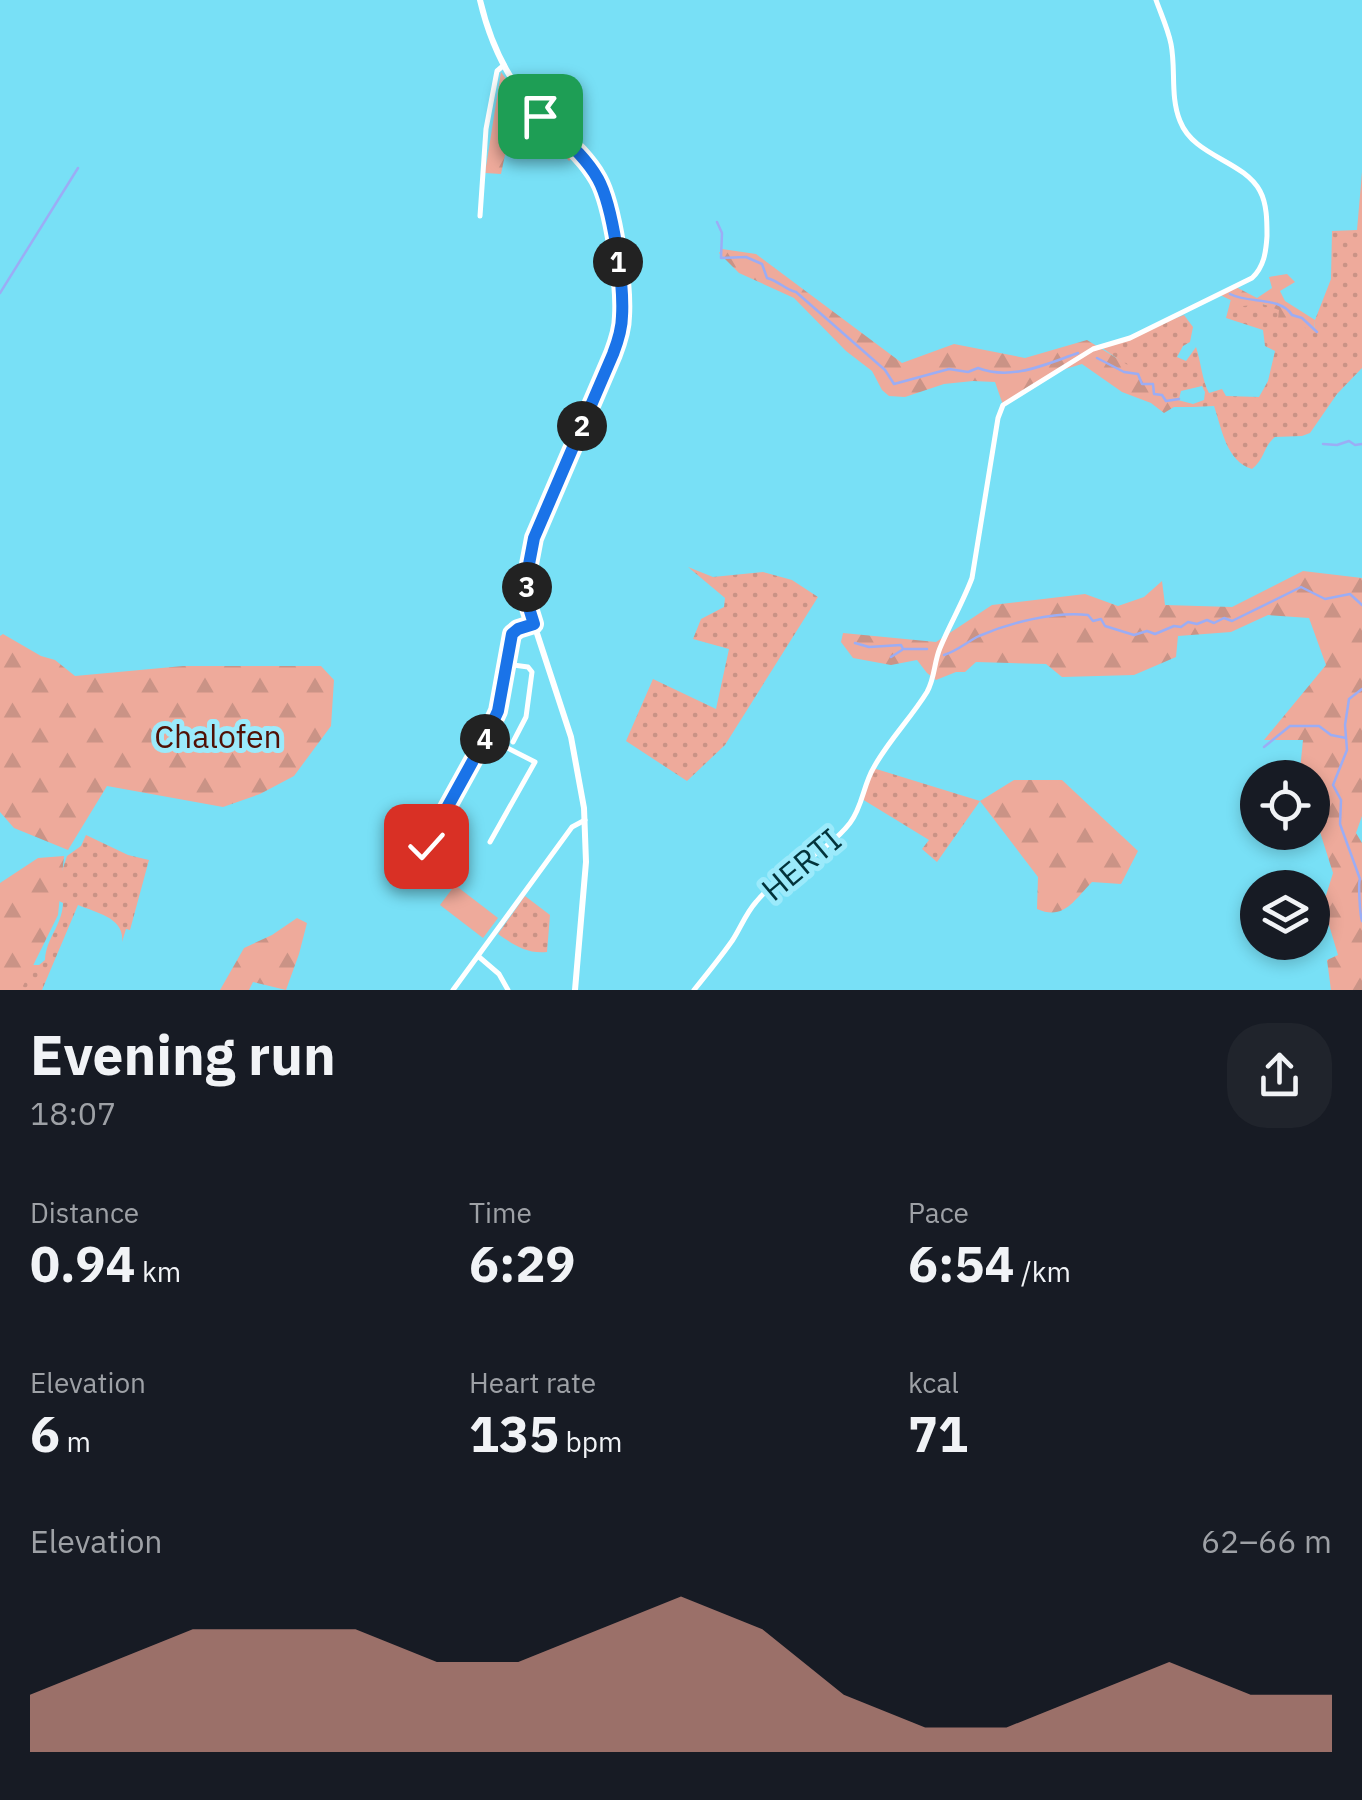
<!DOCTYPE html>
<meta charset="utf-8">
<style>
:root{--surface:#171b24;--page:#20242c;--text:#f1f3f6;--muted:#9ea1a6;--accent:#d39487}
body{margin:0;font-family:"IBM Plex Sans",sans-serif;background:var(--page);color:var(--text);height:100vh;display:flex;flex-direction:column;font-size:38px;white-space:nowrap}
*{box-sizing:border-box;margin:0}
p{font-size:32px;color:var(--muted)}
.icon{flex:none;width:55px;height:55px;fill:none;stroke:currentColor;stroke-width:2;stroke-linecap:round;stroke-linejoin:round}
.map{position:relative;height:990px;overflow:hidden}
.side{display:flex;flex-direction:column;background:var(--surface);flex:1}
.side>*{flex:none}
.controls{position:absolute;left:1240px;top:760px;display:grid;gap:20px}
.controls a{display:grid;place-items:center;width:90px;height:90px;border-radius:50%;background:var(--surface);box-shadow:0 5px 15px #0003;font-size:50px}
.pin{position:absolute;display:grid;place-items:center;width:85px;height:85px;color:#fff;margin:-42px;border-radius:20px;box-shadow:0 5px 15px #0006}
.km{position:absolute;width:50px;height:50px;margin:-25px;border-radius:50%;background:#222;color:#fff;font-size:28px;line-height:50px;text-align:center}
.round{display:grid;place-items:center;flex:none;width:105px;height:105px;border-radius:40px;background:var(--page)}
.summary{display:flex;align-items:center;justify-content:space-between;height:170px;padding:0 30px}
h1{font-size:55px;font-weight:700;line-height:75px}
.metrics{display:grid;grid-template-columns:repeat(3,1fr);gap:15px;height:170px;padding:10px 30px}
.metrics div{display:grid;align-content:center}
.metrics b{font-size:50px;font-weight:700}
.metrics small{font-size:28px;font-weight:400}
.metrics p{font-size:28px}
.chart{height:280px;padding:20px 30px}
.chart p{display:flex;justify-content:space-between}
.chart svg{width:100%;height:180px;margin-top:10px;fill:var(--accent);opacity:.7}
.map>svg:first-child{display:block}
.grass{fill:url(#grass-dots)}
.forest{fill:url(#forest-firs)}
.garden{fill:#eeaa9b}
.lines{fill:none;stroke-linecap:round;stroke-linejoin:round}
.stream{stroke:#9badf5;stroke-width:2.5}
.minor{stroke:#fff;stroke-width:5}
.tertiary{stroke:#fff;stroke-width:6}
.route-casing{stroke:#fff;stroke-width:20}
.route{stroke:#1a73e8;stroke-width:12}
.labels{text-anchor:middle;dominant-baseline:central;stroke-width:10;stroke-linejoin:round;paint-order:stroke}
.park-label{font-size:32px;fill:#501005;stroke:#9beafb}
.street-label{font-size:32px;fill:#02333b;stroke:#9beafb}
</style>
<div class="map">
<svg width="1362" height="990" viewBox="0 0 1362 990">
<defs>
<pattern id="grass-dots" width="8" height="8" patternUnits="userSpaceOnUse" patternTransform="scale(2.5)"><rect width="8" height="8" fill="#eeaa9b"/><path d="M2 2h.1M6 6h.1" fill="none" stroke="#ca9386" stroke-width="1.8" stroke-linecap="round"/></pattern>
<pattern id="forest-firs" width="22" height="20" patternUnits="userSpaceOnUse" patternTransform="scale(2.5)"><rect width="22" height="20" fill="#eeaa9b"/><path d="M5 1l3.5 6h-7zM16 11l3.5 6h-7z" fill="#ca9386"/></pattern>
</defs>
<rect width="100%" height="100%" fill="#78e0f6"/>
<path class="grass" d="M1362,172V368L1337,394L1310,433L1302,436L1275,437C1263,447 1265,459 1252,469C1226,461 1222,429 1214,406L1193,407V404L1204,400L1205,392L1202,386L1181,391L1179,399H1174L1101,347L1184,315L1193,327L1190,342L1183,346L1177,357L1186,361L1196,347C1201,362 1202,380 1209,393L1222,389L1226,396L1259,397L1268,381L1275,351L1265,346L1263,330L1226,318L1231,299C1247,308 1247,302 1262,304C1280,306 1299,322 1314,331L1315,320L1331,279L1332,231L1357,230Z
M688,567L713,577L763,572L792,580L818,597L725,745L687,781L626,741L653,679L716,709L729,649L693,639L701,619L724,607L725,598Z
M873,768L980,801L937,862L922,849L929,840L862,799Z
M86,835L128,855L149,860L130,930L126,929L122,942C125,918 97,913 78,905L42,990H19L31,965H39L45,960C46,938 62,926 63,903L53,898L67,856L81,846Z
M525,896L550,915L547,952C526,954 514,945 498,934Z"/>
<path class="forest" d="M501,72L515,92L575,155L569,161L553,143L538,141L537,131L526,124L511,126L501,174L485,173Z
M722,249L756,254L902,363L954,344L1025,358L1087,340L1167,389L1174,399L1193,404V407H1174L1164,413L1151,403L1122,392L1082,364L1052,373L1003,405L995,382L973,381L944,384L905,397L889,396L882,390L872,371L846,351L794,298L739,273L719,253Z
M1287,274L1295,282L1280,291L1285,301L1315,320L1314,331L1278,319L1279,310L1263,304L1243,306L1220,295L1236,287L1257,298L1272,288L1269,277Z
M1303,571L1362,578V816L1356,833L1362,843V990H1331L1327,960L1338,955L1323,905L1333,873L1313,810L1312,778L1302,777L1300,770L1303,740H1264L1326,665L1309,618L1268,615L1231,632L1178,636L1176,657L1134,675L1062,677L1046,664L976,662L965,672H956L936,680L927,673L917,660L891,665L853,658L841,642L843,633L936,642L992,605L1085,594L1118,606L1144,597L1162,581L1165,605L1232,607Z
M3,634L41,656L55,660L75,676L183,666H321L334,680L331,726L294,776L260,794L223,807L107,786L68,850L14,828L0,812V636Z
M1014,780H1062L1138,851L1121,884L1092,882C1074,900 1064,921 1037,909L1038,877L980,801Z
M64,856L58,915L21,990H0V883L38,858Z
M297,918L307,923L299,954L286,990L253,982L249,990H220L244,948L272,935Z"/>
<path class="garden" d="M455,885L498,918L483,938L440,905Z"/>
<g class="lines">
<path class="stream" d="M717,222L722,233L721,258L746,257L762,264L767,278C779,281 784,289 796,292L885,370L894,384L949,369L968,372L978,368C1012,381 1046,364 1078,353
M0,293L78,168
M1230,294C1249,304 1280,296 1292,315L1302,318L1317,332
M1097,358L1124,372L1138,374L1142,384H1153L1154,394L1162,395L1166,401L1179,399
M1323,444L1337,445L1349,441L1355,445L1362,444
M855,643L869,647L901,645L903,649H927
M944,655C957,651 967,642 979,636C1009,623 1055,611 1088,615L1093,621L1101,619L1105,626L1134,635L1147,631L1155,634L1174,626L1181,627L1188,622L1197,624L1207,620L1214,623L1224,618L1232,621L1301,587L1325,599L1350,594L1362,605
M891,657L902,650
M1362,689L1349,699L1345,725L1347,750L1333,785L1341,800L1340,824L1360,879C1358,884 1360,915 1362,921
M1264,747L1290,726H1319L1331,735L1346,738"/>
<path class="minor" d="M480,216L486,129L497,71L504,65
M506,664L528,667L532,672L526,717L513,742
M486,737L535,762L490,842
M421,853L486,737L497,711L512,634L518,629L533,624
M478,956L499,974L508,990
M453,990L572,827L585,820
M694,990C707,974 720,958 732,941C740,929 746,913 756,902C782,870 825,855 850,823C863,806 863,785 874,767C889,740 911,718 927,692C935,678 934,662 940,648C950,624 963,602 972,578L998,418L1003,405L1093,349L1130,338L1252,278C1264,267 1266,252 1267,236C1267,221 1267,204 1260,191C1243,160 1194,157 1180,121C1170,97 1176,69 1171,44C1168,29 1161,14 1156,0"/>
<path class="tertiary" d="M480,0C490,43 510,84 540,116C560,137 584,154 598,179C612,204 614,234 617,262C621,288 625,313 619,339L539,525L527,565L529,609L571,737L584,808L586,862L575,990"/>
</g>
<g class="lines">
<defs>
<path id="route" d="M426,846L486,737L498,711L512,634L518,629L534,624L529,608L526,580L534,538L613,354C618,341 622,329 622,316C624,285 613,206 598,179C584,154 560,136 540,116"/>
</defs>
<use href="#route" class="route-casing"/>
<use href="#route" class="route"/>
</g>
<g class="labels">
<g class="park-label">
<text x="218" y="736">Chalofen</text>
</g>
<g class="street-label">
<text transform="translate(801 864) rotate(-40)">HERTI</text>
</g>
</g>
</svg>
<div class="controls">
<a><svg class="icon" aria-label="locate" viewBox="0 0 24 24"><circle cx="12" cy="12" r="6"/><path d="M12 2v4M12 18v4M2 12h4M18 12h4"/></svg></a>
<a><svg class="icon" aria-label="layers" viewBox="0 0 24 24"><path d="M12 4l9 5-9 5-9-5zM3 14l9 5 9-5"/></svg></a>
</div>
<div class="pin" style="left:540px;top:116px;background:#1e9e55"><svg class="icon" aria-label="arrive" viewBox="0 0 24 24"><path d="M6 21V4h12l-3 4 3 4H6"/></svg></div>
<div class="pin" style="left:426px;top:846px;background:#d93025"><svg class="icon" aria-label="check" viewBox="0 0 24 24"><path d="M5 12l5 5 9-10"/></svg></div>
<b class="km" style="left:618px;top:262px">1</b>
<b class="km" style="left:582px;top:426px">2</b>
<b class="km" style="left:527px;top:587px">3</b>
<b class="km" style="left:485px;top:739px">4</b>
</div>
<section class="side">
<div class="summary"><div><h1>Evening run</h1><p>18:07</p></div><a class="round"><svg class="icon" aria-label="share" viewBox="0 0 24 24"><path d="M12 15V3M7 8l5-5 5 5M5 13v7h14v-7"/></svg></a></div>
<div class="metrics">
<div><p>Distance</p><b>0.94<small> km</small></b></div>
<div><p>Time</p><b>6:29</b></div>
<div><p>Pace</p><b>6:54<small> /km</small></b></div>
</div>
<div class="metrics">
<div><p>Elevation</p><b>6<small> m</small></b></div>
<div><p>Heart rate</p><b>135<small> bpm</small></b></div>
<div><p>kcal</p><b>71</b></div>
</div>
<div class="chart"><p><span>Elevation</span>62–66 m</p>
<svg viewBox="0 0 160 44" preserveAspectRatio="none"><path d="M0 44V30L10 22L20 14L30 14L40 14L50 22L60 22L70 14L80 6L90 14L100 30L110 38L120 38L130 30L140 22L150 30L160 30V44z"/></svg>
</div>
</section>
